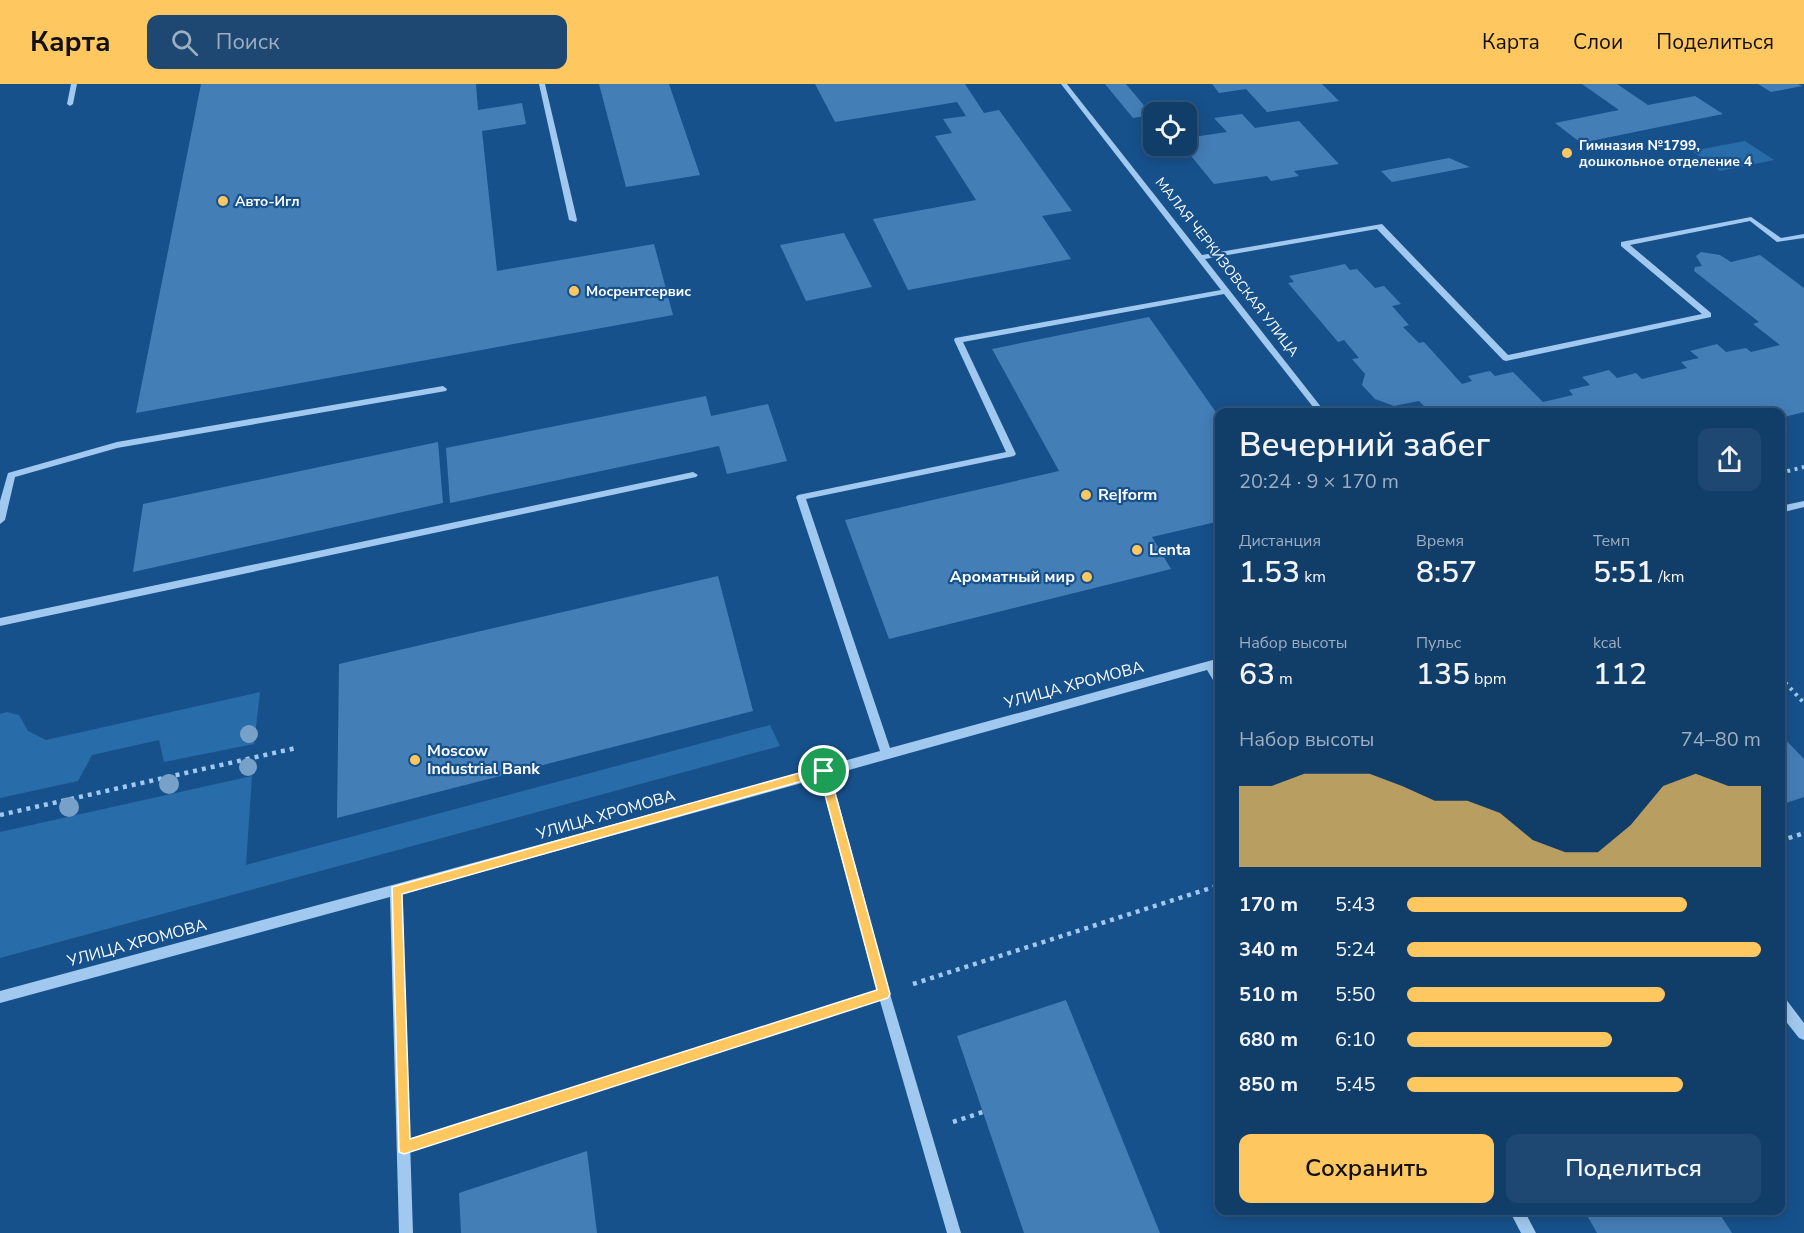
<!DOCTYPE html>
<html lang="ru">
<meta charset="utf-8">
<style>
:root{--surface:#113d69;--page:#1e4871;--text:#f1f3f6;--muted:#9caec0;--line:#30567d;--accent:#ffc75f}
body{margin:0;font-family:"Nunito Sans",sans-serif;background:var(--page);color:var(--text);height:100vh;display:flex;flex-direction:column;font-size:22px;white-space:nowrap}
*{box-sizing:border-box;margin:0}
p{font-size:20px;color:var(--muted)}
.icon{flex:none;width:33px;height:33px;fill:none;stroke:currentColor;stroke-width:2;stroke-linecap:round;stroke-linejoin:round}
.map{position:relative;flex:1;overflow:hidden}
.panel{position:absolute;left:1215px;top:324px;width:570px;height:807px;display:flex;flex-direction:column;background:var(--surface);border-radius:12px;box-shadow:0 3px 15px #0003,0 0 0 2px var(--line)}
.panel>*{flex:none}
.tools{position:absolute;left:1143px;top:18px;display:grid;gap:12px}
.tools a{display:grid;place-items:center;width:54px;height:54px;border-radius:12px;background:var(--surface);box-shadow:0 3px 15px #0003,0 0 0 2px var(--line);font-size:30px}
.pin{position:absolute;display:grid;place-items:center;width:51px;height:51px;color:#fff;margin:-26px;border:3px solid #fff;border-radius:50%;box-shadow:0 2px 6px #0007}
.round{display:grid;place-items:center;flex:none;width:63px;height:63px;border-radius:12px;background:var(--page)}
.summary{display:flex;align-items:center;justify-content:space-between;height:102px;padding:0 24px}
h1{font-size:33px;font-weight:600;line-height:45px}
.metrics{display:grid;grid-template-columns:repeat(3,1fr);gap:9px;height:102px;padding:6px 24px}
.metrics div{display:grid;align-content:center}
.metrics b{font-size:30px;font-weight:600}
.metrics small{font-size:16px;font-weight:400}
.metrics p{font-size:16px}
.chart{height:168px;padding:12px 24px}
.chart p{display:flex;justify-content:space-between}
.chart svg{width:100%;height:108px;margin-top:6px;fill:var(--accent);opacity:.7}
.primary-button{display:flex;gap:12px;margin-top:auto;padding:12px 24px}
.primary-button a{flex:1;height:69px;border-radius:12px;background:var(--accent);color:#111;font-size:24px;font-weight:600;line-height:69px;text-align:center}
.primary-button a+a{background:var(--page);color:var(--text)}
ul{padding:0 24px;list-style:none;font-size:20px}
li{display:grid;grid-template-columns:96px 72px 1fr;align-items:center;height:45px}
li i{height:15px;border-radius:8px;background:var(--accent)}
header{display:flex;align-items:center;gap:36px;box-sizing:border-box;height:84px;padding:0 30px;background:var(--accent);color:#111}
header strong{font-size:28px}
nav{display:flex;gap:33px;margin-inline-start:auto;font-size:21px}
.search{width:420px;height:54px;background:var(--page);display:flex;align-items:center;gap:15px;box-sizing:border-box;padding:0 21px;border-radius:12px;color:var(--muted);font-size:22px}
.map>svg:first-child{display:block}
.green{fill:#296caa}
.building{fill:#447eb7}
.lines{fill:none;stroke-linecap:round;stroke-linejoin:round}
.path-far1{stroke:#a1c9ef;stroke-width:4;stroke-dasharray:3 4.5;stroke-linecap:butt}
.path{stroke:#a1c9ef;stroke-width:4.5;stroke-dasharray:4 5;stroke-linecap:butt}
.minor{fill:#a1c9ef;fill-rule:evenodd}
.tree{fill:#78a1c9}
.route{fill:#ffc75f;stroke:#fff;stroke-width:1.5;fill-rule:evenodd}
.poi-dot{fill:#ffc75f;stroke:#17518c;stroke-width:2}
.labels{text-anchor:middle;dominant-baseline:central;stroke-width:4.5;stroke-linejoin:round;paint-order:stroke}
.far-poi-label{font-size:14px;font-weight:bold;fill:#fff;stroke:#17518c;text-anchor:start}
.far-street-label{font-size:14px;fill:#fff;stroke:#17518c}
.poi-label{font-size:16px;font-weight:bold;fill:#fff;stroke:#17518c;text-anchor:start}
.street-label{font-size:16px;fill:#fff;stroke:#17518c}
</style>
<header>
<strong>Карта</strong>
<div class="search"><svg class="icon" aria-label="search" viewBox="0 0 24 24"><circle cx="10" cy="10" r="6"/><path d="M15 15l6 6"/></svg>Поиск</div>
<nav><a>Карта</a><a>Слои</a><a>Поделиться</a></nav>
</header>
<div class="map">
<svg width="1804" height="1149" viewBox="0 0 1804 1149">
<rect width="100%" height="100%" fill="#17518c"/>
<path class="green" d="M1745,57L1774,76L1720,87L1692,67Z
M260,608L254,660L164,678L159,656L92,671L78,697L0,714V630L7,628L19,631L28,647L46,656Z
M770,641L780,662L0,874V748L252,692L246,781Z"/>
<path class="building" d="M201,0H476L478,26L522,19L526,40L482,47L497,187L654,160L673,231L136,329Z
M599,0H669L700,91L626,103Z
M815,0H965L984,29L999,26L1072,127L1042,132L1071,175L908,206L873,135L976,116L935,52L952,49L943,35L966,32L957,18L835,38Z
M1105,0H1126L1152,31L1133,34Z
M1212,0H1322L1339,17L1267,28L1246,5L1219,9Z
M1582,0H1617L1648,21L1695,12L1723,30L1581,59L1555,39L1619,26Z
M1758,0H1798L1802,2L1771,8Z
M1242,30L1255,44L1299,37L1339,80L1294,87L1299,92L1271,97L1267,92L1214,100L1183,62H1186V54L1227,48L1214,34Z
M1449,74L1470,83L1392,98L1381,87Z
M844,149L872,203L806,217L780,161Z
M1701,168L1720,171L1731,178L1760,171L1804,204V328L1780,334V328H1430L1419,317L1394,322L1375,315L1362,301L1365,290L1352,275L1359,274L1344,256L1338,258L1288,199L1294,198L1289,192L1345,180L1350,186L1357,185L1375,204L1384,202L1401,220L1392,222L1409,241L1403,243L1419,259L1424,258L1462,300L1472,297L1468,292L1490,287L1495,292L1513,288L1543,318L1573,311L1569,306L1590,301L1582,293L1609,286L1617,294L1636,289L1642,295L1687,284L1681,278L1699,274L1690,267L1717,260L1726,268L1746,264L1751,268L1780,261L1753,240L1759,238L1694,187L1695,183L1702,182L1696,172Z
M1149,233L1220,334V437L1152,453L1171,485L889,555L845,436L1059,387L992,265Z
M706,312L711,332L768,320L787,377L727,390L719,362L450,419L446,364Z
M438,358L443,419L133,488L143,420Z
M718,492L753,627L337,734L339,580Z
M1780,650L1804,675V713L1780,721Z
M1066,916L1160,1149H1024L957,952Z
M587,1067L597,1149H461L459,1109Z
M1584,1126H1717L1732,1149H1597Z"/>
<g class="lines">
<path class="path-far1" d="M1780,389L1804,383
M1780,593L1804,619"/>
<path class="path" d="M0,731L296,664
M1780,757L1804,749
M913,900L1220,801
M953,1038L983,1028
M436,1053L854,919"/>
<path class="minor" d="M71,0H77L73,20L70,22L67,20Z
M539,0H545L577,136L576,138L569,136Z
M1061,0H1067L1202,171L1382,140L1508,271L1702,230L1621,162V158L1751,133L1781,154L1804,150V154L1777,158L1750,137L1630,161L1711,229V233L1506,277L1503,276L1377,145L1205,175L1325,328H1317L1224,210L963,258L1016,370L1014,372L806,415L890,664L1220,574V583H1217L1220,588V602L1216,601L1207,586L831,691L890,910L961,1149H947L878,910L820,694L402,810L413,1149H399L390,813L0,919V907L396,800L880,667L796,413L798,411L1006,368L954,256L955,254L1221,206Z
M443,302L447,305L446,307L117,364L15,393L5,436L0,440V417L8,389L117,358Z
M693,388L698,391L696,393L0,542V534Z
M1804,417V423L1780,429V422Z
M1780,913L1785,914L1804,939V956L1799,954L1780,930Z
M1509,1126H1524L1536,1149H1521Z"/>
</g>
<g class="tree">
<circle cx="249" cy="650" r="9"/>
<circle cx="248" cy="683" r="9"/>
<circle cx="169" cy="700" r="10"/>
<circle cx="69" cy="723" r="10"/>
</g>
<path class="route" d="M824,682L829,687L890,910L888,914L404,1070L399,1068L392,803ZM820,692L877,906L410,1055L402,810Z"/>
<g class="poi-dot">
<circle cx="1567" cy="69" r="6"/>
<circle cx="223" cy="117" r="6"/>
<circle cx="574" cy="207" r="6"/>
<circle cx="1086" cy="411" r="6"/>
<circle cx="1137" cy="466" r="6"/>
<circle cx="1087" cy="493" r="6"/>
<circle cx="415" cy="676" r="6"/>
</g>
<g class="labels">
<g class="far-poi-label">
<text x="1579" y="61">Гимназия №1799,<tspan x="1579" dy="16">дошкольное отделение 4</tspan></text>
<text x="235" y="117">Авто-Игл</text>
<text x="586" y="207">Мосрентсервис</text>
</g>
<g class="far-street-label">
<text transform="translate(1227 183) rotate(52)">МАЛАЯ ЧЕРКИЗОВСКАЯ УЛИЦА</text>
</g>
<g class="poi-label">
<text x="1098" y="411">Re|form</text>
<text x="1149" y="466">Lenta</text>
<text x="1075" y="493" text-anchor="end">Ароматный мир</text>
<text x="427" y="667">Moscow<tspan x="427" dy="18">Industrial Bank</tspan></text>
</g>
<g class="street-label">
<text transform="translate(1074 601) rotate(-15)">УЛИЦА ХРОМОВА</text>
<text transform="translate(606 731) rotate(-16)">УЛИЦА ХРОМОВА</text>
<text transform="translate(137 859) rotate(-15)">УЛИЦА ХРОМОВА</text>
</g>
</g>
</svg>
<div class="tools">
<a><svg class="icon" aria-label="locate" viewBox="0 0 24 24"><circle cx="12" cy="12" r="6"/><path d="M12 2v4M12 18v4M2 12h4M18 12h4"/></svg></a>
</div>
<div class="pin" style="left:824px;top:687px;background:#1e9e55"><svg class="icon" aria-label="arrive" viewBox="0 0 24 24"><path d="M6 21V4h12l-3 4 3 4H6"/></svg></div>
<section class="panel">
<div class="summary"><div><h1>Вечерний забег</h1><p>20:24 · 9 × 170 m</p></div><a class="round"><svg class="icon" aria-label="share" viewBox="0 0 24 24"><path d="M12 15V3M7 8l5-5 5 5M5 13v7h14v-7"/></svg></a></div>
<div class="metrics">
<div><p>Дистанция</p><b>1.53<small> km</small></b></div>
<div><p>Время</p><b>8:57</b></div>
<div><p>Темп</p><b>5:51<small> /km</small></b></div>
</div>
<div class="metrics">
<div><p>Набор высоты</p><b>63<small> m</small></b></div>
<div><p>Пульс</p><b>135<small> bpm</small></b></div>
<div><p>kcal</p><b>112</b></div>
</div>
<div class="chart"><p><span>Набор высоты</span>74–80 m</p>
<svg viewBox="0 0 160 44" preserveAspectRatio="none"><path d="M0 44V11L10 11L20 6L30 6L40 6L50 11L60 17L70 17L80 22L90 33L100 38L110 38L120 27L130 11L140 6L150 11L160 11V44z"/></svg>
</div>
<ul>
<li><b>170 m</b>5:43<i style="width:79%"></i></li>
<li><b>340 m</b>5:24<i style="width:100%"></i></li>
<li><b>510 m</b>5:50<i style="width:73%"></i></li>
<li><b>680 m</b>6:10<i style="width:58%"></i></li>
<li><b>850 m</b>5:45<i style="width:78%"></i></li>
</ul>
<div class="primary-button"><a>Сохранить</a><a>Поделиться</a></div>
</section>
</div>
